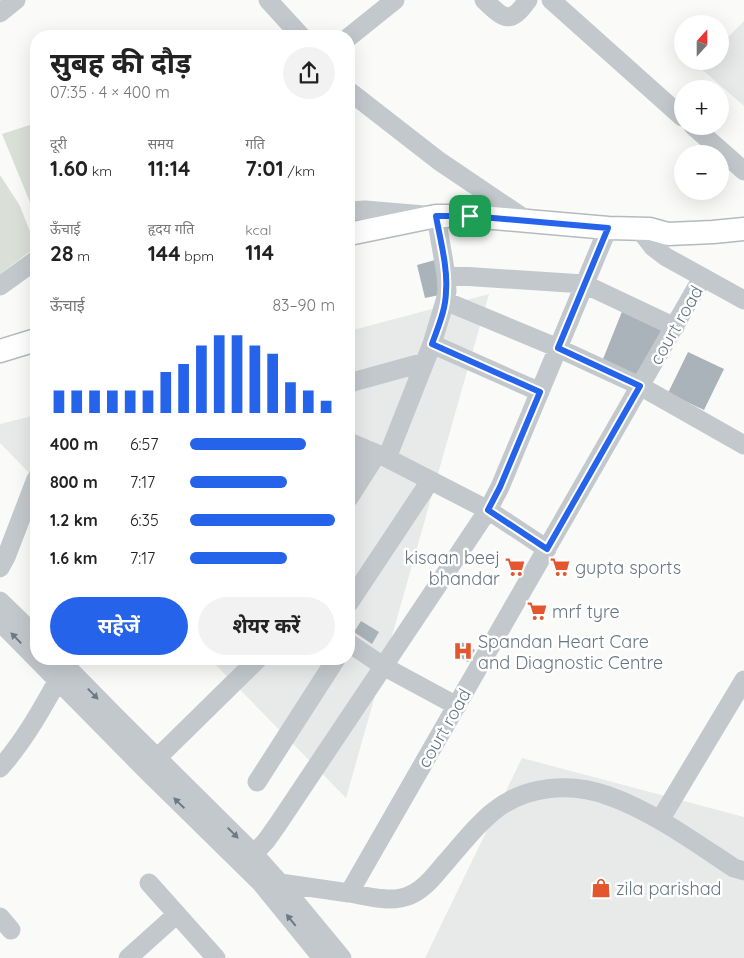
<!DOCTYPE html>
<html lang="hi">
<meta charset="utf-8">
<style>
:root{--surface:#fff;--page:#f2f2f2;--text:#222;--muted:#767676;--accent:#2563eb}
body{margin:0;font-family:Quicksand,"Noto Sans Devanagari",sans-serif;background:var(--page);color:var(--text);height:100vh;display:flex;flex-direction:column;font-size:19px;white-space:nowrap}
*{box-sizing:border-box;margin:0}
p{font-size:16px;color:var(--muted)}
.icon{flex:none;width:28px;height:28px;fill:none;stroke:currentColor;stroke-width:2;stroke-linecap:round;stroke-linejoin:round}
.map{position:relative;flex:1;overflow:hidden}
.sheet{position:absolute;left:30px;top:30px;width:325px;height:635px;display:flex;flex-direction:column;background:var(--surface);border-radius:20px;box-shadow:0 5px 20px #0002}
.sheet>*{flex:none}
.needle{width:32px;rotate:21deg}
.buttons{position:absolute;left:674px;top:15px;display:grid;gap:10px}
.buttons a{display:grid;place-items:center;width:55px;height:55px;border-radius:50%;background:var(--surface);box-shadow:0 5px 20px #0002;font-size:25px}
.pin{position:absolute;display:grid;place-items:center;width:42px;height:42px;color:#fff;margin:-21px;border-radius:10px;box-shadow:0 2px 8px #0006}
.round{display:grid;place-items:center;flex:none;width:52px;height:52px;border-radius:26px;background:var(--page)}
.head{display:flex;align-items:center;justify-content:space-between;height:85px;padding:0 20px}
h1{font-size:28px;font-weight:700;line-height:38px}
.stats{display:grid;grid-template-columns:repeat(3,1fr);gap:8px;height:85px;padding:5px 20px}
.stats div{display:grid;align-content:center}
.stats b{font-size:21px;font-weight:700}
.stats small{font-size:14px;font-weight:400}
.stats p{font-size:14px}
.chart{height:140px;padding:10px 20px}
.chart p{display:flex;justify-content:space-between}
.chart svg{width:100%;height:90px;margin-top:5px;stroke:var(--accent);stroke-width:6}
.primary-button{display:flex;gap:10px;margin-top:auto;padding:10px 20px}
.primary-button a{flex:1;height:58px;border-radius:30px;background:var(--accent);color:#fff;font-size:20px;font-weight:700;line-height:58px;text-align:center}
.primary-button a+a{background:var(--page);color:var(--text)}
ul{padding:0 20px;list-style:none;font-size:16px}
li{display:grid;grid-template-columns:80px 60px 1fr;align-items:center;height:38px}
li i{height:12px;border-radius:6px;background:var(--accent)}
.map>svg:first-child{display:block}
.built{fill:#e8e9e9}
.green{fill:#dadfd7}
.building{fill:#aab3b9}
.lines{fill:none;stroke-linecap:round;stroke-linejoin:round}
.major-casing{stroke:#b5babe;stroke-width:25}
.minor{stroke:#c3c8cc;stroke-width:19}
.major{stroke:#fff;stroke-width:22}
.oneway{fill:#6a7a87}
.route-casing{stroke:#fff;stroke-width:10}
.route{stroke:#2563eb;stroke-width:6}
.labels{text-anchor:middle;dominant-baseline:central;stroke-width:5;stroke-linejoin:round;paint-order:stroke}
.street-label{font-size:18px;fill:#657683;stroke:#fff}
.poi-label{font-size:18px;fill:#657683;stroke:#fff;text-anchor:start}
</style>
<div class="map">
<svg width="744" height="958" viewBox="0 0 744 958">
<rect width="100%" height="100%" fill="#fafaf8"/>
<path class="built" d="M744,21V106L698,66L703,61H720V45Z
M489,294L346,798L210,659H349V331Z
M36,415V480L0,443V424Z
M522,758L744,817V958H425Z"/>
<path class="green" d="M36,123V217L2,134Z
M0,175L20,206L36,247L0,274Z"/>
<path class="building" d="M435,260L444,294L425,298L417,265Z
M623,309L670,329L635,376L601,364Z
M688,352L724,369L704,410L668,393Z
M361,621L379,632L372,644L354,632Z
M460,641L475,650L468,662L453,653Z
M233,659H256L245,670Z"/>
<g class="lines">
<defs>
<path id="major" d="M349,234L436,216H470L608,228L650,229L668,234L713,232L744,229
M0,351L36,340"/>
</defs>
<use href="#major" class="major-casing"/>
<path class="minor" d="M268,0L301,36
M484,0C491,6 504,22 514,15C520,12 524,5 528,0
M551,0L682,117
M0,13L16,0
M349,37L395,0
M349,91L439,161L528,221
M693,126L744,171
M349,211L365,210L436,216L446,275L447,291L445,301L432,344L387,458
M639,229L653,247L666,257L744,300
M446,275L584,284L675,327
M0,286L36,260
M445,301L558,348L640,386L744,445
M432,344L540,392
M349,383L425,362
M349,442L387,458L488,510L547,549
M349,464L364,448
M349,498L377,454
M0,568L6,557L36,479
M0,601L36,636
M349,603L430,481
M0,622L146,770L261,883L322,958
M349,643L383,666L457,706
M59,659L115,716L254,854L280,883L342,958
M148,767L258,659
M0,768C26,739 44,705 63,671
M257,782L336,659
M660,820L744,680
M243,865L266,841L278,824L488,510L500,487L608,228
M149,883L216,958
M261,883H280L349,893L702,278
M349,893C367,896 390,903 408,896C425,890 436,873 447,861C462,844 476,825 494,811C526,785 572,782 609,796C652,811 696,843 734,868L744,871
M0,917L11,930
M128,958L177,914"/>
<use href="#major" class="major"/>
</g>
<defs><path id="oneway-solid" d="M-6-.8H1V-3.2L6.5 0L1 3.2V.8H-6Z" transform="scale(1.25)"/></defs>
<g class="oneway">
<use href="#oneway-solid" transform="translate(16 638) rotate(-134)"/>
<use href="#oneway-solid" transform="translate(93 694) rotate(46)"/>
<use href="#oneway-solid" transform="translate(179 803) rotate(-136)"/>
<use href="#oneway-solid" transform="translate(233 833) rotate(45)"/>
<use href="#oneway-solid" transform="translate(291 920) rotate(-129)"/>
</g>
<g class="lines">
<defs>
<path id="route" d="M436,216H470L608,228L558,348L640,386L547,549L488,510L500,487L540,392L432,344C438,327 446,309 446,291C448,268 440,239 436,216Z"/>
</defs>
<use href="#route" class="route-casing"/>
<use href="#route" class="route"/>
</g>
<defs>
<symbol id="supermarket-bare" viewBox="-9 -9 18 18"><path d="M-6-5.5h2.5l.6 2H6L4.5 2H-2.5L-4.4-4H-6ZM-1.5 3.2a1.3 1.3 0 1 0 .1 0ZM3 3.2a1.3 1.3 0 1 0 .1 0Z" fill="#e4572e" stroke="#fff" stroke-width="2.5" paint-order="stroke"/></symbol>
<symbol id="hospital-bare" viewBox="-9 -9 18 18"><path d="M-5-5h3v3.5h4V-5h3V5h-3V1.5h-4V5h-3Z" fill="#e4572e" stroke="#fff" stroke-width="2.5" paint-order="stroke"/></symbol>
<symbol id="shop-bare" viewBox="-9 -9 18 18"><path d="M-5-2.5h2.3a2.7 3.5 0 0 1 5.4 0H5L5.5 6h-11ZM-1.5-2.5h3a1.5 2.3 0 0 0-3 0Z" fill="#e4572e" stroke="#fff" stroke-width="2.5" paint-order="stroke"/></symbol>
</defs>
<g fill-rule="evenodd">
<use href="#supermarket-bare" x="501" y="553" width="28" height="28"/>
<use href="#supermarket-bare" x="546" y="553" width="28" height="28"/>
<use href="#supermarket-bare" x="523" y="597" width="28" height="28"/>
<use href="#hospital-bare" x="449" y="637" width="28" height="28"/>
<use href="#shop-bare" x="587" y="874" width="28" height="28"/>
</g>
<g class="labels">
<g class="street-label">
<text transform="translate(676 325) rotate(-60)">court road</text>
<text transform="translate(444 728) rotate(-60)">court road</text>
</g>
<g class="poi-label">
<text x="500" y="557" text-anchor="end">kisaan beej<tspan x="500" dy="21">bhandar</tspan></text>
<text x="575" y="567">gupta sports</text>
<text x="552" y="611">mrf tyre</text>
<text x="478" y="641">Spandan Heart Care<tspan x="478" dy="21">and Diagnostic Centre</tspan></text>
<text x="616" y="888">zila parishad</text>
</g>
</g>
</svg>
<div class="buttons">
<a><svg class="needle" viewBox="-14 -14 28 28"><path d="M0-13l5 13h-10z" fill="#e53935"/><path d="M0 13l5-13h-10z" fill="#767676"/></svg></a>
<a>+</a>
<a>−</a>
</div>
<div class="pin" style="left:470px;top:216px;background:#1e9e55"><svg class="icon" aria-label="arrive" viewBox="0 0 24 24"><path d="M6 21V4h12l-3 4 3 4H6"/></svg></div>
<section class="sheet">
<div class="head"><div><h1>सुबह की दौड़</h1><p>07:35 · 4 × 400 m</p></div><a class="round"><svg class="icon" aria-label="share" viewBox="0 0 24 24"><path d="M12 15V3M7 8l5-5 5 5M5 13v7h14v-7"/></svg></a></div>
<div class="stats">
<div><p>दूरी</p><b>1.60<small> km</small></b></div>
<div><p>समय</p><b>11:14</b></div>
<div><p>गति</p><b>7:01<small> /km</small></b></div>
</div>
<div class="stats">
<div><p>ऊँचाई</p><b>28<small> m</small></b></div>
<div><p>हृदय गति</p><b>144<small> bpm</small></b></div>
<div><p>kcal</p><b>114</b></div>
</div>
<div class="chart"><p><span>ऊँचाई</span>83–90 m</p>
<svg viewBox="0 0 160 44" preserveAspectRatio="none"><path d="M5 44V33M15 44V33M25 44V33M35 44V33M45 44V33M55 44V33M65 44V24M75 44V20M85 44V11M95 44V6M105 44V6M115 44V11M125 44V15M135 44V29M145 44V33M155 44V38"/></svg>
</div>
<ul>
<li><b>400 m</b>6:57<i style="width:80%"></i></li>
<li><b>800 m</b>7:17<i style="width:67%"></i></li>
<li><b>1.2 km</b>6:35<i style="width:100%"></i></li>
<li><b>1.6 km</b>7:17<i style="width:67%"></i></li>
</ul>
<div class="primary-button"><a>सहेजें</a><a>शेयर करें</a></div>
</section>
</div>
